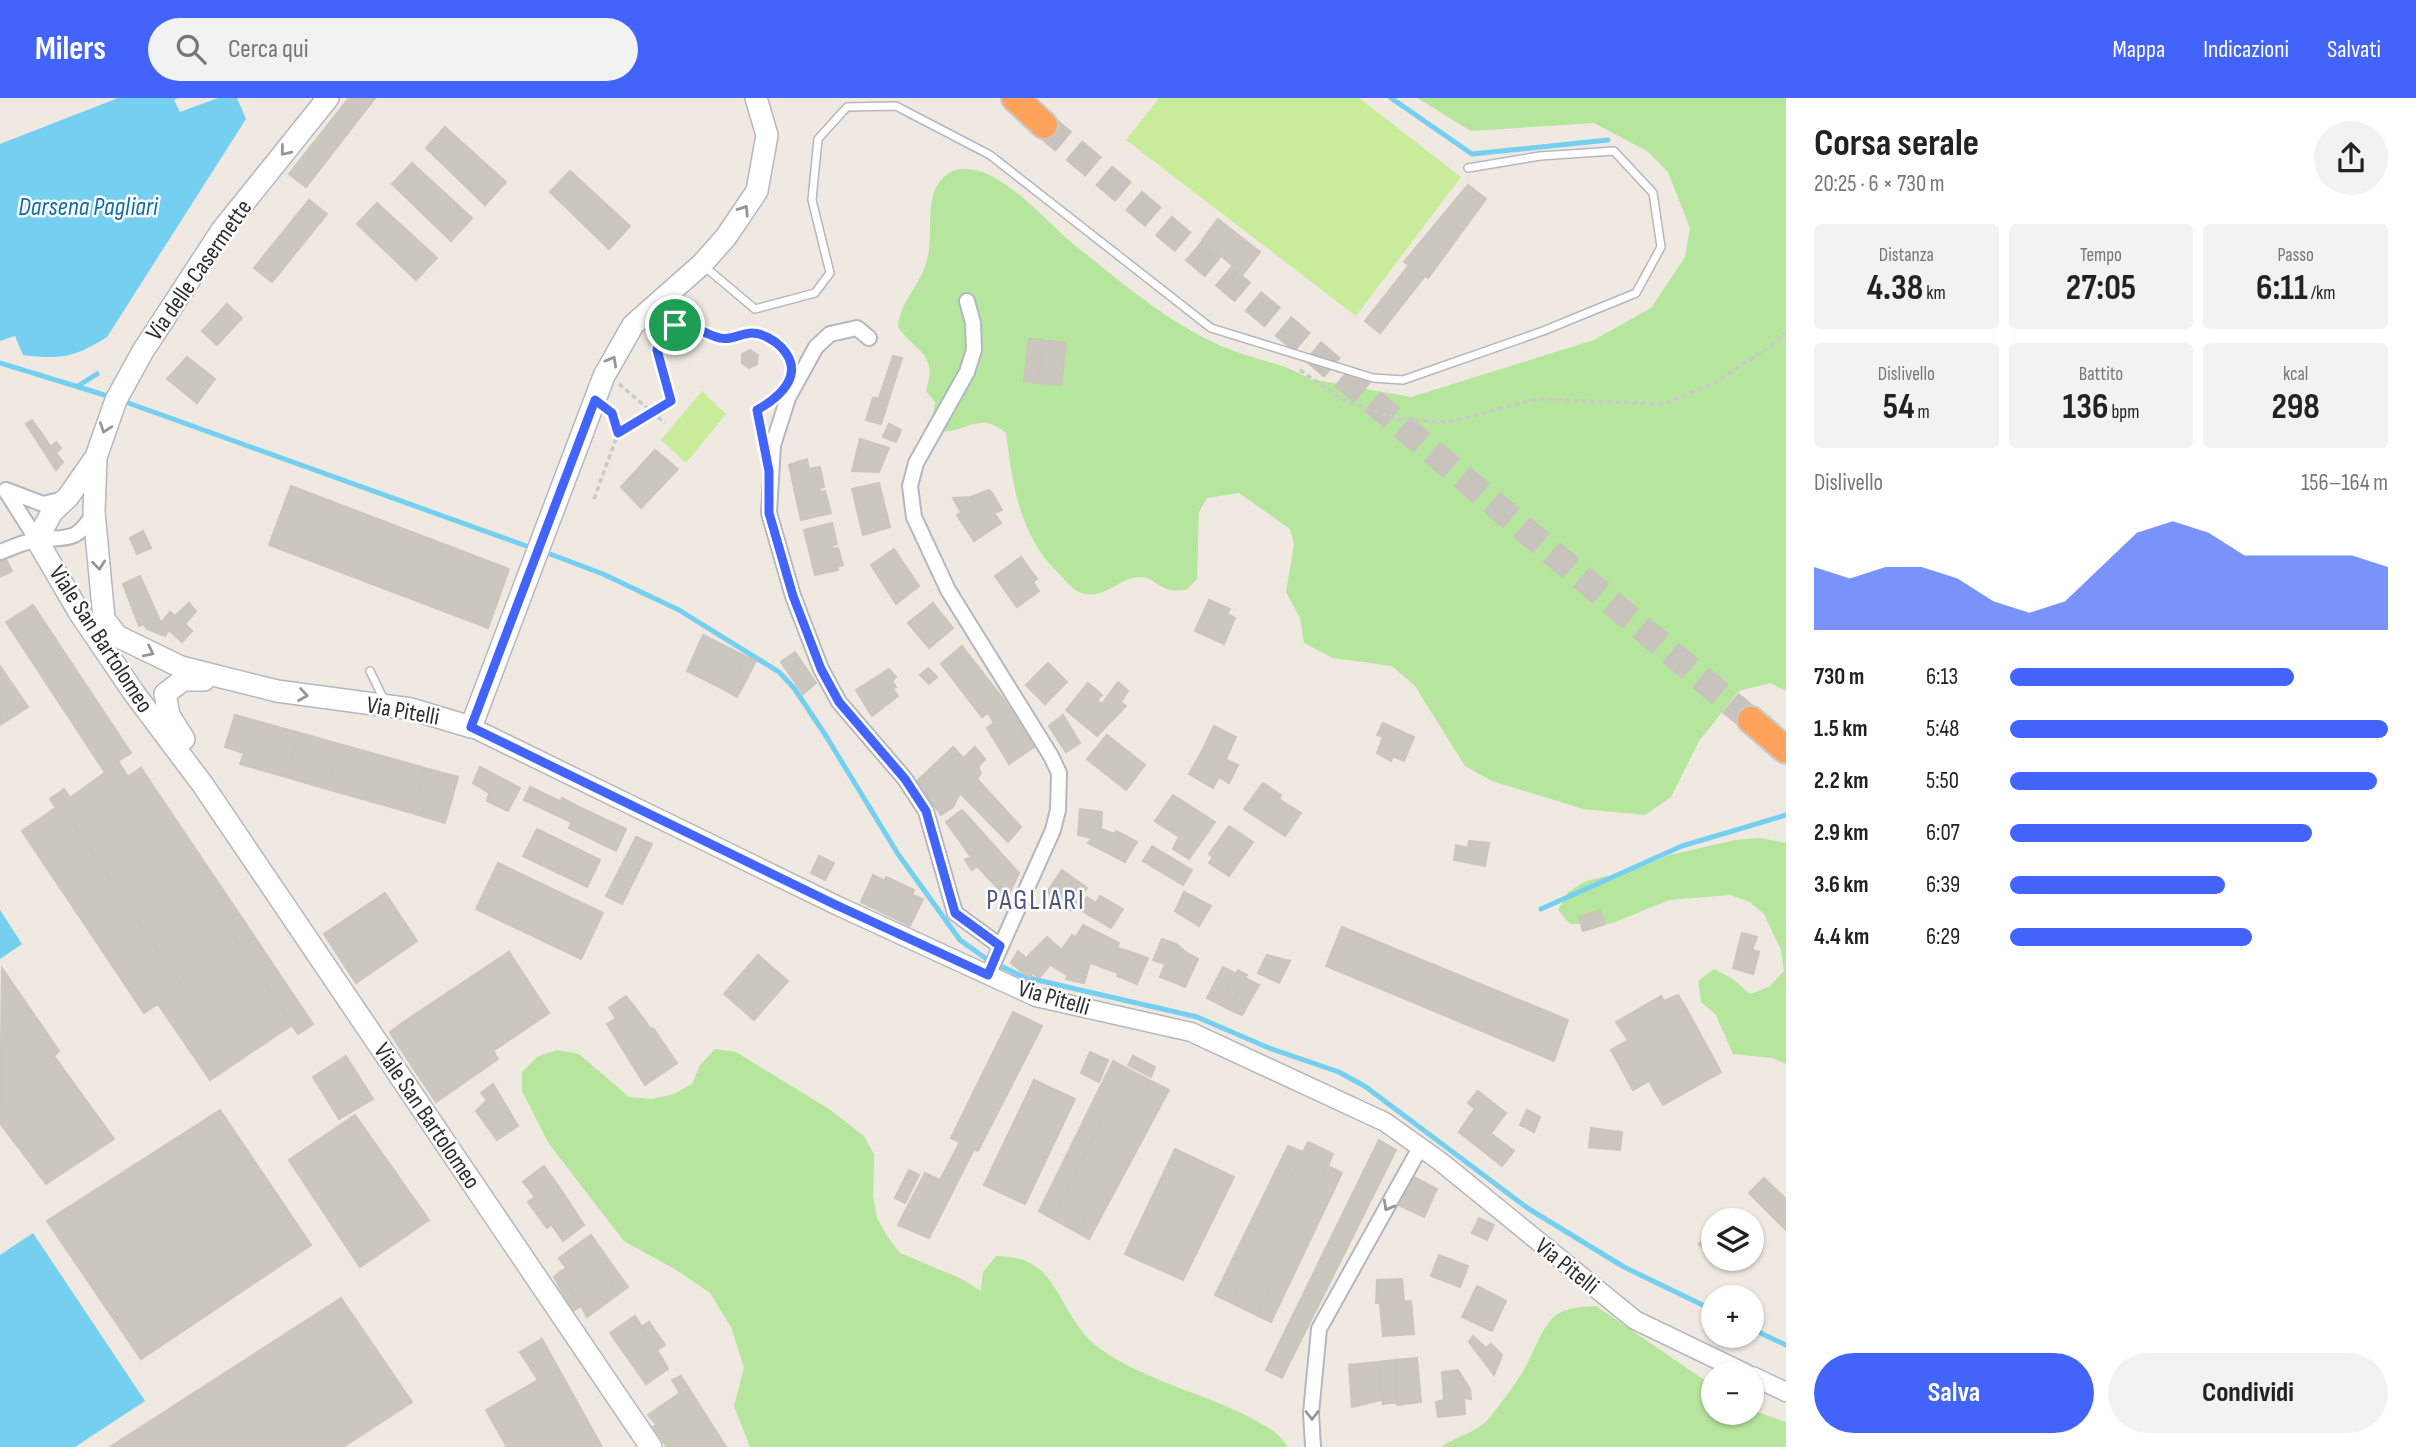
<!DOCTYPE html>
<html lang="it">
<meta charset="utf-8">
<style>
:root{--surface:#fff;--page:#f2f2f2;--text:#222;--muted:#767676;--accent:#4264fb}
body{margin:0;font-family:"Sofia Sans Condensed",sans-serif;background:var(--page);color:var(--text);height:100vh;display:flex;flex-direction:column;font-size:26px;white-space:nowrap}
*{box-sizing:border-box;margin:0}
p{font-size:23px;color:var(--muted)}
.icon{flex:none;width:38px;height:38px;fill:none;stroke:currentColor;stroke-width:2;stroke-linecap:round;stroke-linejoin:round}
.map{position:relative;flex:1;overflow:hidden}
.panel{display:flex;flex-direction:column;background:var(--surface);width:630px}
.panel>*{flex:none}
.controls{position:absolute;left:1701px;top:1110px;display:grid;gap:14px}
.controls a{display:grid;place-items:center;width:63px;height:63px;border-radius:50%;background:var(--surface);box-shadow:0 2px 5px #0004;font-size:35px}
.pin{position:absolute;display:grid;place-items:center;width:60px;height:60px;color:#fff;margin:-30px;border:4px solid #fff;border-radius:50%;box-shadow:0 2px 7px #0007}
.round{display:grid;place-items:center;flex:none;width:74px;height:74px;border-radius:37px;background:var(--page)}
.overview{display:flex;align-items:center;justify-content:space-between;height:119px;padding:0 28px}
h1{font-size:38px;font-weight:700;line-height:52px}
.stats{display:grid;grid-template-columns:repeat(3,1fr);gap:10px;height:119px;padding:7px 28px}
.stats div{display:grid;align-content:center;border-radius:7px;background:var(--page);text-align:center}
.stats b{font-size:35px;font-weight:700}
.stats small{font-size:19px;font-weight:400}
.stats p{font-size:19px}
.chart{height:196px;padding:14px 28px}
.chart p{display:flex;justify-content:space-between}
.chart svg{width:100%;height:126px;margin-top:7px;fill:var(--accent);opacity:.7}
.action{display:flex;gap:14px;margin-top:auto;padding:14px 28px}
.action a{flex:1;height:80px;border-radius:42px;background:var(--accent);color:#fff;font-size:28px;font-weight:700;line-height:80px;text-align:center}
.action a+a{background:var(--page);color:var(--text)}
ul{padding:0 28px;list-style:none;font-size:23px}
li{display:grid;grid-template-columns:112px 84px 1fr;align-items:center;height:52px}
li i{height:18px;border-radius:9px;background:var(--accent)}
header{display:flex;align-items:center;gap:42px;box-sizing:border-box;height:98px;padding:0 35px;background:var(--accent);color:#fff}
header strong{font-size:33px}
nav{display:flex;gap:38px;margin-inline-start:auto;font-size:24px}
.search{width:490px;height:63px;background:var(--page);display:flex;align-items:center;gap:18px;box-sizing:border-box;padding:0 24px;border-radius:38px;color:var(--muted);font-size:26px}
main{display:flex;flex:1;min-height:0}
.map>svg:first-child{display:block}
.green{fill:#b6e59e}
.pitch{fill:#c9ec9a}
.water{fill:#75cff0}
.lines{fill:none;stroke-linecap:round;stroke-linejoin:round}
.stream{stroke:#75cff0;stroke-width:5}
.building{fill:#cbc7bf;stroke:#cbc5ba;stroke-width:2}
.motorway-tunnel{stroke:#c8c4bd;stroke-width:26;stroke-dasharray:26 13;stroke-linecap:butt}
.service-casing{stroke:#b4b7c1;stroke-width:10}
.minor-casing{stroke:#b4b7c1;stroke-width:18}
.tertiary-casing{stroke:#b4b7c1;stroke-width:21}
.secondary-casing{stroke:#b4b7c1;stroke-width:24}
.motorway-casing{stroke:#c9c9c9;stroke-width:30}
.path{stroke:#c9c9c9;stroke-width:3.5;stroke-dasharray:5 3.5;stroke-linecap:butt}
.service{stroke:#fff;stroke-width:7}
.minor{stroke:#fff;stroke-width:14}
.tertiary{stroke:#fff;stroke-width:18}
.secondary{stroke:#fff;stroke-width:21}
.motorway{stroke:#ffa35c;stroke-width:26}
.oneway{stroke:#969696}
.route-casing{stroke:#fff;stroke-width:14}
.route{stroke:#4264fb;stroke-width:9}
.labels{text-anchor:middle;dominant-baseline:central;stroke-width:5;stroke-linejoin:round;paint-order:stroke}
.street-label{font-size:24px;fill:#2e2e2e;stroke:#fff}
.water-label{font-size:26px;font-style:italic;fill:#0d6fa3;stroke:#fff}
.quarter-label{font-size:28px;letter-spacing:2px;fill:#4d5680;stroke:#fff}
</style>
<header>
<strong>Milers</strong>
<div class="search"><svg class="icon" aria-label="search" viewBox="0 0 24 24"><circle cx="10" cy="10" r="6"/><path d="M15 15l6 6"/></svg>Cerca qui</div>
<nav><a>Mappa</a><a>Indicazioni</a><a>Salvati</a></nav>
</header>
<main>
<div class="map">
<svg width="1786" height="1349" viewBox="0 0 1786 1349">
<rect width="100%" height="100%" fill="#efe9e1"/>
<path class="green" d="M1417,0H1786V593L1770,585L1739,593L1699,643L1671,699L1645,717L1583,711L1492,683L1465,668L1415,588L1392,568L1333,560L1304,545L1300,520L1286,494L1294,446L1290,431L1239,395L1207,400L1199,414L1197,481L1186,492C1181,492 1174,493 1170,492C1160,490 1151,479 1141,479C1120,479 1106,500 1085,496C1075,494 1067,485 1060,477C1019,437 1013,389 1006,335C978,311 967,337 936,333L933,319L935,304L926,293C938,254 917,256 898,229C900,203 921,187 927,162C933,140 927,115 934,94C938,84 945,75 956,72C996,61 1047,126 1077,149C1125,187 1173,229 1231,252C1257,262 1286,266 1310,281L1411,299L1594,242L1651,210L1685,159L1690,130L1668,74L1647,53L1594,25L1471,33Z
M1760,740L1786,745V966L1772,960L1733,956L1716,917L1701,904L1698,883L1714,871L1733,881L1750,896L1769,889L1784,873L1781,852L1764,816L1750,804L1730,797L1669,802L1610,826H1570L1558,812L1568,794L1586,783L1630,773L1670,757L1735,742Z
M715,951L736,954L829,1011L864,1038L874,1056L873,1098L877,1120L887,1138L900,1155L962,1181L981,1193L983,1174L996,1158C1054,1158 1054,1200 1085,1237C1118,1275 1205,1295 1251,1320C1267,1329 1279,1334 1288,1349H750L734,1308L744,1270L731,1229L710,1195L678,1173L624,1143L549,1046L522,993V974L537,959L557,952L579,956L629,999L652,1001L674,996L692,986L700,967Z
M1596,1208L1713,1288V1314L1752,1312L1786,1324V1349H1441C1458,1337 1478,1335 1491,1318C1502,1303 1516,1286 1525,1270C1535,1253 1540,1231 1555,1218C1566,1209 1582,1209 1596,1208Z"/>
<path class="pitch" d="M1159,0H1359L1461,79L1356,218L1126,42Z
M702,293L726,316L686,365L661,342Z"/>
<path class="water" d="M118,0H178L174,2L180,14L218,0H237L246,21L107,239C76,259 60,262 23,257L15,238L0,243V46Z
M0,812L22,846L0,861Z
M33,1135L145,1303L75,1349H0V1157Z"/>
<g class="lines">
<path class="stream" d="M1391,0L1472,56L1608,42
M0,265L111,299
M78,288L97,276
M120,302L532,450
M542,453L603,476L679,512L779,574L794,590L826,638L898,756L960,842L988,862L1024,879L1197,919L1269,950L1339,974L1366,989L1529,1111L1624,1169L1713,1212
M1541,811L1682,748L1786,717
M1752,1231L1786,1247"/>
</g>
<path class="building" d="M349,0H375L306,89L289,76Z
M445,29L506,84L485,107L426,50Z
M412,65L472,120L451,143L392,86Z
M570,73L630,128L609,151L550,94Z
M1468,87L1486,101L1428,180L1425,178L1380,235L1365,223L1409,167L1404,164Z
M309,102L327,116L272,184L254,170Z
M377,105L437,160L416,182L357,126Z
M1218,121L1260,154L1243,176L1202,142Z
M227,206L242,220L217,247L202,233Z
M1029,241L1043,242L1038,285L1024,283Z
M1043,242L1066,245L1061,287L1038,285Z
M750,252L758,257L757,266L749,270L742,265V256Z
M893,258L902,260L881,326L866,322L873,300H879Z
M187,259L215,281L197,305L167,281Z
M32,322L51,349L56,344L61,350L56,355L63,364L56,372L26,326Z
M889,326L901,332L896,344L883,339Z
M860,341L889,350L879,374L852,373Z
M655,352L678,371L641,410L621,389Z
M807,361L809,371L820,369L824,389L819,390L820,394L825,393L831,415L801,422L789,367Z
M879,385L890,429L863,437L852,391Z
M291,388L509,471L488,530L269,447Z
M989,392L992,395L961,414L953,400L971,399Z
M992,395L1002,412L994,415L1001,425L974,443L957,417Z
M832,425L837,446L832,447L833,451L838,450L843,467L837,469L838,472L815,477L804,432Z
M143,433L151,450L137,456L130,440Z
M894,451L919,488L896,506L871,467Z
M5,459L12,473L0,479V462Z
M1021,459L1037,481L1033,484L1039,493L1017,509L995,478Z
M140,478L161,525L170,514L175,518L189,505L196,513L185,526L192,533L182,544L169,532L165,538L147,531L144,526L139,528L123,486Z
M1209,502L1230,511L1227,516L1235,520L1224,546L1195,533Z
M933,505L953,530L929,550L908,525Z
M33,507L131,655L118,663L128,679L114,688L6,524Z
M703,537L745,558L727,593L687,573Z
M962,548L1004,602L982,619L941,566Z
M795,554L816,585L803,596L781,564Z
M745,558L756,563L737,599L727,593Z
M1048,565L1067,584L1045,606L1026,587Z
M0,568L28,609L0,627Z
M928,570L937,579L929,586L920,577Z
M889,571L896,579L892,583L896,589L893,591L898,598L872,618L856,592Z
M1118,584L1128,593L1121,604L1126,608L1097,638L1066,612L1088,585L1102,597L1097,602L1102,606Z
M1004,602L1034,649L1009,666L987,630L994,625L988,615Z
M235,617L300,635L286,679L240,666L244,655L225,649Z
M1063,617L1080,645L1066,654L1049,628Z
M1383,625L1414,639L1404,663L1393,658L1391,663L1377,655L1383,639L1377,637Z
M1214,628L1236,639L1226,661L1203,651Z
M300,635L339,646L327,691L286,679Z
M1107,637L1145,667L1126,692L1087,661Z
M339,646L425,670L412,715L327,691Z
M953,649L964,661L926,696L916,684Z
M975,649L985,661L978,669L981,675L977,681L1021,729L1008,744L960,695L953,709L941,717L926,696Z
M1203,651L1238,667L1229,685L1219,679L1213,690L1189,676Z
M480,669L520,690L508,713L487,703L489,695L473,685Z
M141,670L313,926L298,936L229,831L170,870L60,707L106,674L114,688Z
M425,670L458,679L445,725L412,715Z
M1263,685L1281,697L1279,701L1301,715L1285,738L1244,711Z
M530,689L560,703L554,716L524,702Z
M64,691L69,698L56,710L50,701Z
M1173,697L1215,724L1189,761L1173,751L1179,739L1155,723Z
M562,700L579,709L571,724L554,716Z
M60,707L183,889L144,915L22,733Z
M579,709L626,731L616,753L569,730Z
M1080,711L1102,714L1101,731L1091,740L1078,737Z
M962,712L1019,775L1007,800L977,768L972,772L965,762L971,759L946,724Z
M1229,728L1253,744L1229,778L1209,765L1213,759L1209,756Z
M537,731L600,762L587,789L523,758Z
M1101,731L1115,736L1116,733L1137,744L1125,764L1088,745Z
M636,739L652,746L622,806L606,798Z
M1469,743L1489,745L1485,768L1454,762L1456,747L1468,750Z
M1152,748L1192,772L1183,787L1143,763Z
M819,758L834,765L825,782L811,775Z
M498,765L603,815L581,861L476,811Z
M1062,772L1087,790L1071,812L1047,794Z
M873,777L885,783L886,779L914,792L912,797L923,801L910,828L861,804Z
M1184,794L1211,808L1199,828L1175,813Z
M385,795L417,843L356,885L324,836Z
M1100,798L1123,811L1111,830L1079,811L1087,799L1096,805Z
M1600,812L1605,826L1583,833L1579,819Z
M1083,827L1119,845L1107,871L1083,862L1093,851L1076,839Z
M1342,829L1568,922L1554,963L1326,868Z
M229,831L292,927L210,982L158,906L183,889L170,870Z
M1742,835L1757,839L1752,852L1759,854L1753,876L1733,870Z
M1072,837L1093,851L1083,862L1090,865L1084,885L1066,881L1068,878L1051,867Z
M1047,839L1062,852L1039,880L1021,865Z
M1162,841L1176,846L1187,855L1173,884L1160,879L1165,866L1153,862Z
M1118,850L1128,853L1118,875L1107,871Z
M1018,853L1026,860L1021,865L1032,876L1030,880L1011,865Z
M1128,853L1148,860L1137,886L1117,878Z
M509,854L549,915L493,953L498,961L436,1004L400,950L416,938L405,923Z
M1187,855L1198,861L1185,889L1173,884Z
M758,857L788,883L754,922L724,896Z
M1267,857L1290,863L1279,885L1258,875Z
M1223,869L1236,876L1219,906L1207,900Z
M2,870L59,953L54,958L114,1041L46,1086L0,1025Z
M1238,872L1247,877L1228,911L1219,906Z
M1245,880L1259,887L1242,917L1228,911Z
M1678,897L1686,910L1628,942L1616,924L1661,898L1664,903Z
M626,898L634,908L616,920L609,910Z
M634,908L651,931L653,930L677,965L645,987L607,926Z
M1686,910L1721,974L1663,1007L1649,983L1633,992L1611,952Z
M1013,914L1042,928L978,1053L951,1040Z
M405,923L416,938L400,950L390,934Z
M1090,954L1108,962L1099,984L1081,975Z
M346,958L373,1001L339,1021L313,979Z
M1133,958L1155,969L1151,979L1128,967Z
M1113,963L1126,970L1053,1121L1039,1113Z
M1126,970L1151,983L1077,1134L1053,1121Z
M1034,982L1075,1001L1025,1106L984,1087Z
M1151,983L1169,992L1089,1141L1077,1134Z
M493,986L518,1028L497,1042L476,1013L487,1002L481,995Z
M1478,993L1506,1015L1491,1035L1469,1019L1475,1011L1468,1005Z
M220,1012L311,1147L141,1261L47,1123Z
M1527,1012L1540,1019L1534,1034L1520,1027Z
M355,1017L429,1122L360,1169L289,1062Z
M1469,1019L1514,1053L1502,1068L1459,1034Z
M1591,1030L1622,1034L1620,1052L1589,1049Z
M1379,1042L1396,1052L1282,1280L1266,1272Z
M1308,1044L1333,1056L1328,1068L1303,1054Z
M959,1046L974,1051L929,1140L898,1127L925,1075L940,1082Z
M1288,1048L1303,1054L1230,1204L1215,1197Z
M1175,1051L1234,1079L1183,1182L1125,1156Z
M1303,1054L1328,1068L1256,1217L1230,1204Z
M544,1068L561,1092L550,1098L546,1091L535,1099L523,1084Z
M1328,1068L1342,1075L1271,1224L1256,1217Z
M909,1072L919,1077L905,1105L895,1100Z
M1410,1077L1437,1091L1424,1119L1396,1106Z
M1764,1080L1786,1101V1132L1749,1095Z
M546,1091L550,1098L561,1092L569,1104L559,1110L565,1116L547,1130L528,1104Z
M569,1104L584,1127L563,1143L552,1127L565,1116L559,1110Z
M1479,1120L1494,1127L1487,1142L1472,1135Z
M1713,1131V1150L1708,1155L1699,1146Z
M591,1137L628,1189L587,1219L581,1208L613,1186L590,1155L566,1170L559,1160Z
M590,1155L613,1186L581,1208L560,1174Z
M1439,1157L1468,1168L1460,1189L1431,1178Z
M560,1174L581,1208L573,1213L554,1179Z
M1402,1181L1404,1204L1376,1205L1377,1182Z
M1477,1188L1506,1203L1492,1233L1462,1219Z
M341,1200L412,1304L343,1349H110Z
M1411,1203L1414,1236L1383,1238L1380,1206Z
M635,1218L662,1260L639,1276L610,1235Z
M649,1224L665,1247L657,1252L641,1229Z
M1473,1238L1486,1250L1491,1246L1502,1257L1494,1277L1469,1244Z
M542,1241L602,1349H507L486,1312L538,1282L520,1254Z
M662,1260L668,1271L646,1286L639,1276Z
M1417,1260L1421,1304L1397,1307L1395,1262Z
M1395,1262L1397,1304L1383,1306L1378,1264Z
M1378,1264L1381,1302L1352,1309L1349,1267Z
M1458,1272L1470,1291L1471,1301L1464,1300L1465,1316L1438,1319L1436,1304L1444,1302L1442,1274Z
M681,1278L726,1349H704L679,1313L656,1326L648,1317L680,1295L672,1282Z
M679,1313L704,1349H667L653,1329Z"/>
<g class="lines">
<path class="motorway-tunnel" d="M1044,27L1751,622"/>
<defs>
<path id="service" d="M705,169L755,211L815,195L830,175L812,102L818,41L847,9L896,8L990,57L1211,230L1373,280L1403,282L1543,233L1636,195L1661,149L1653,95L1614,53L1540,58L1468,70
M370,573L385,604"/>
<path id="minor" d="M967,203L973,225L974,252L967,274L916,365L910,388L914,419L948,492L1051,658L1059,675L1058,712L1053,732L988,877
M869,240L857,230L830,236L816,249L788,300L773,347L769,415L793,498L821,571L839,604L905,681L926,713L955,815L1000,848
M6,392L43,406L64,401
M6,393L37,442
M0,454C12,450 25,443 37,442C66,438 76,446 93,416
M1313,1349L1311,1315L1319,1231L1421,1048"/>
<path id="tertiary" d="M471,629L836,807L1036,899L1191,934L1385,1024L1441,1064L1635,1222L1747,1276
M1752,1278L1786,1294"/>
<path id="secondary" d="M328,0L222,132L143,253L116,302L96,359L68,399L52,414L37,442L79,514L134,595L203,687L651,1349
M96,361L94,414L104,521L117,538L181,569L277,593L411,611L471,629L604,278L633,227L702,166L726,139L757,93L767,37L756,0
M184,641L169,617L165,596L183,582H204"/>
<path id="motorway" d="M1015,0L1044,27
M1751,622L1786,652"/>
</defs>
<use href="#service" class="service-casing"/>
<use href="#minor" class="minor-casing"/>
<use href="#tertiary" class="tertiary-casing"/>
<use href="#secondary" class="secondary-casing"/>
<use href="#motorway" class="motorway-casing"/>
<path class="path" d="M1300,272L1343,302L1401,322L1450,324L1536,301L1663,306L1713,286L1772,247L1786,234
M619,286L665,325
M761,334L757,312L771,304
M618,335L672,303L657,252L659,244L680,223L724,242L753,235L764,238L776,245L790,263
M594,401L618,335L610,314"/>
<use href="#service" class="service"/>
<use href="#minor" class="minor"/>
<use href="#tertiary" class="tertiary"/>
<use href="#secondary" class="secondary"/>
<use href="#motorway" class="motorway"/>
</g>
<defs><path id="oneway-chevron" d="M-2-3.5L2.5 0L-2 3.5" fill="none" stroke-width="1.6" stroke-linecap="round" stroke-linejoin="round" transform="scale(1.75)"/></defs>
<g class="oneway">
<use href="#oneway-chevron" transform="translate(285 53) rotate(129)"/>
<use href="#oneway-chevron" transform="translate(744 112) rotate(-57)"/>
<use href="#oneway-chevron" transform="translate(612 263) rotate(-61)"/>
<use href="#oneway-chevron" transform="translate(105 330) rotate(109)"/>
<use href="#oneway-chevron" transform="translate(99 467) rotate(84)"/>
<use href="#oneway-chevron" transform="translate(149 554) rotate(26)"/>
<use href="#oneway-chevron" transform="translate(303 597) rotate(9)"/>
<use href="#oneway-chevron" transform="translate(1388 1108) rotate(119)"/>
<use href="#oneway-chevron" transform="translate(1312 1317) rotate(90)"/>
</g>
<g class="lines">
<defs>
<path id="route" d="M680,223C694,227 706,237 720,240C731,243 741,235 752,235C762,235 774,242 781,249C806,275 782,298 757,312L769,373V415L793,498L821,571L839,604L905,681L926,713L955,815L1000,848L988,877L836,807L471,629L595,302L612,315L618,335L671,303L657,252L659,244Z"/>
</defs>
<use href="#route" class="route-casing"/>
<use href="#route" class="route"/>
</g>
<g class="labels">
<g class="street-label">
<text transform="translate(199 172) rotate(-55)">Via delle Casermette</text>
<text transform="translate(101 541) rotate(57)">Viale San Bartolomeo</text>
<text transform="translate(403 613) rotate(10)">Via Pitelli</text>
<text transform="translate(1054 900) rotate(16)">Via Pitelli</text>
<text transform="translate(427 1018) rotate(56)">Viale San Bartolomeo</text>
<text transform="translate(1567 1168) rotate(39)">Via Pitelli</text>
</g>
<g class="water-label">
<text x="88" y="109">Darsena Pagliari</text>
</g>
<g class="quarter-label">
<text x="1036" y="802">PAGLIARI</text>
</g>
</g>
</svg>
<div class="controls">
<a><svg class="icon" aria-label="layers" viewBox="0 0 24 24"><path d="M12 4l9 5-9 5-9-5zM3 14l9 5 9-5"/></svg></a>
<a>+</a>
<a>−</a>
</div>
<div class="pin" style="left:675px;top:227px;background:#1e9e55"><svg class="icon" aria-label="arrive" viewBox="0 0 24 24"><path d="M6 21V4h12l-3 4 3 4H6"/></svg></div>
</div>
<section class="panel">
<div class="overview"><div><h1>Corsa serale</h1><p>20:25 · 6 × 730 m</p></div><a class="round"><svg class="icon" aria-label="share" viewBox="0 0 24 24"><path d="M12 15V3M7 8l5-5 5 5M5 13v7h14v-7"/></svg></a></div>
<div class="stats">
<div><p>Distanza</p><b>4.38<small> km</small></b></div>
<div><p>Tempo</p><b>27:05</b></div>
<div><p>Passo</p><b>6:11<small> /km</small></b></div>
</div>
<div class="stats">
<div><p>Dislivello</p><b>54<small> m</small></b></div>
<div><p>Battito</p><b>136<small> bpm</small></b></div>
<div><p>kcal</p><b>298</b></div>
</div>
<div class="chart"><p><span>Dislivello</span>156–164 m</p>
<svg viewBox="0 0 160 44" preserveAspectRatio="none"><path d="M0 44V22L10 26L20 22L30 22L40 26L50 34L60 38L70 34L80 22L90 10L100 6L110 10L120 18L130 18L140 18L150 18L160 22V44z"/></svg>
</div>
<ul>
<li><b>730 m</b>6:13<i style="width:75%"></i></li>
<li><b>1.5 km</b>5:48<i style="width:100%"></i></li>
<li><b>2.2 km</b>5:50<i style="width:97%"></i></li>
<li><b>2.9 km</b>6:07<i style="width:80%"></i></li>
<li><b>3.6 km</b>6:39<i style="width:57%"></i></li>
<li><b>4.4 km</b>6:29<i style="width:64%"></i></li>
</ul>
<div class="action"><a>Salva</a><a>Condividi</a></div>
</section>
</main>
